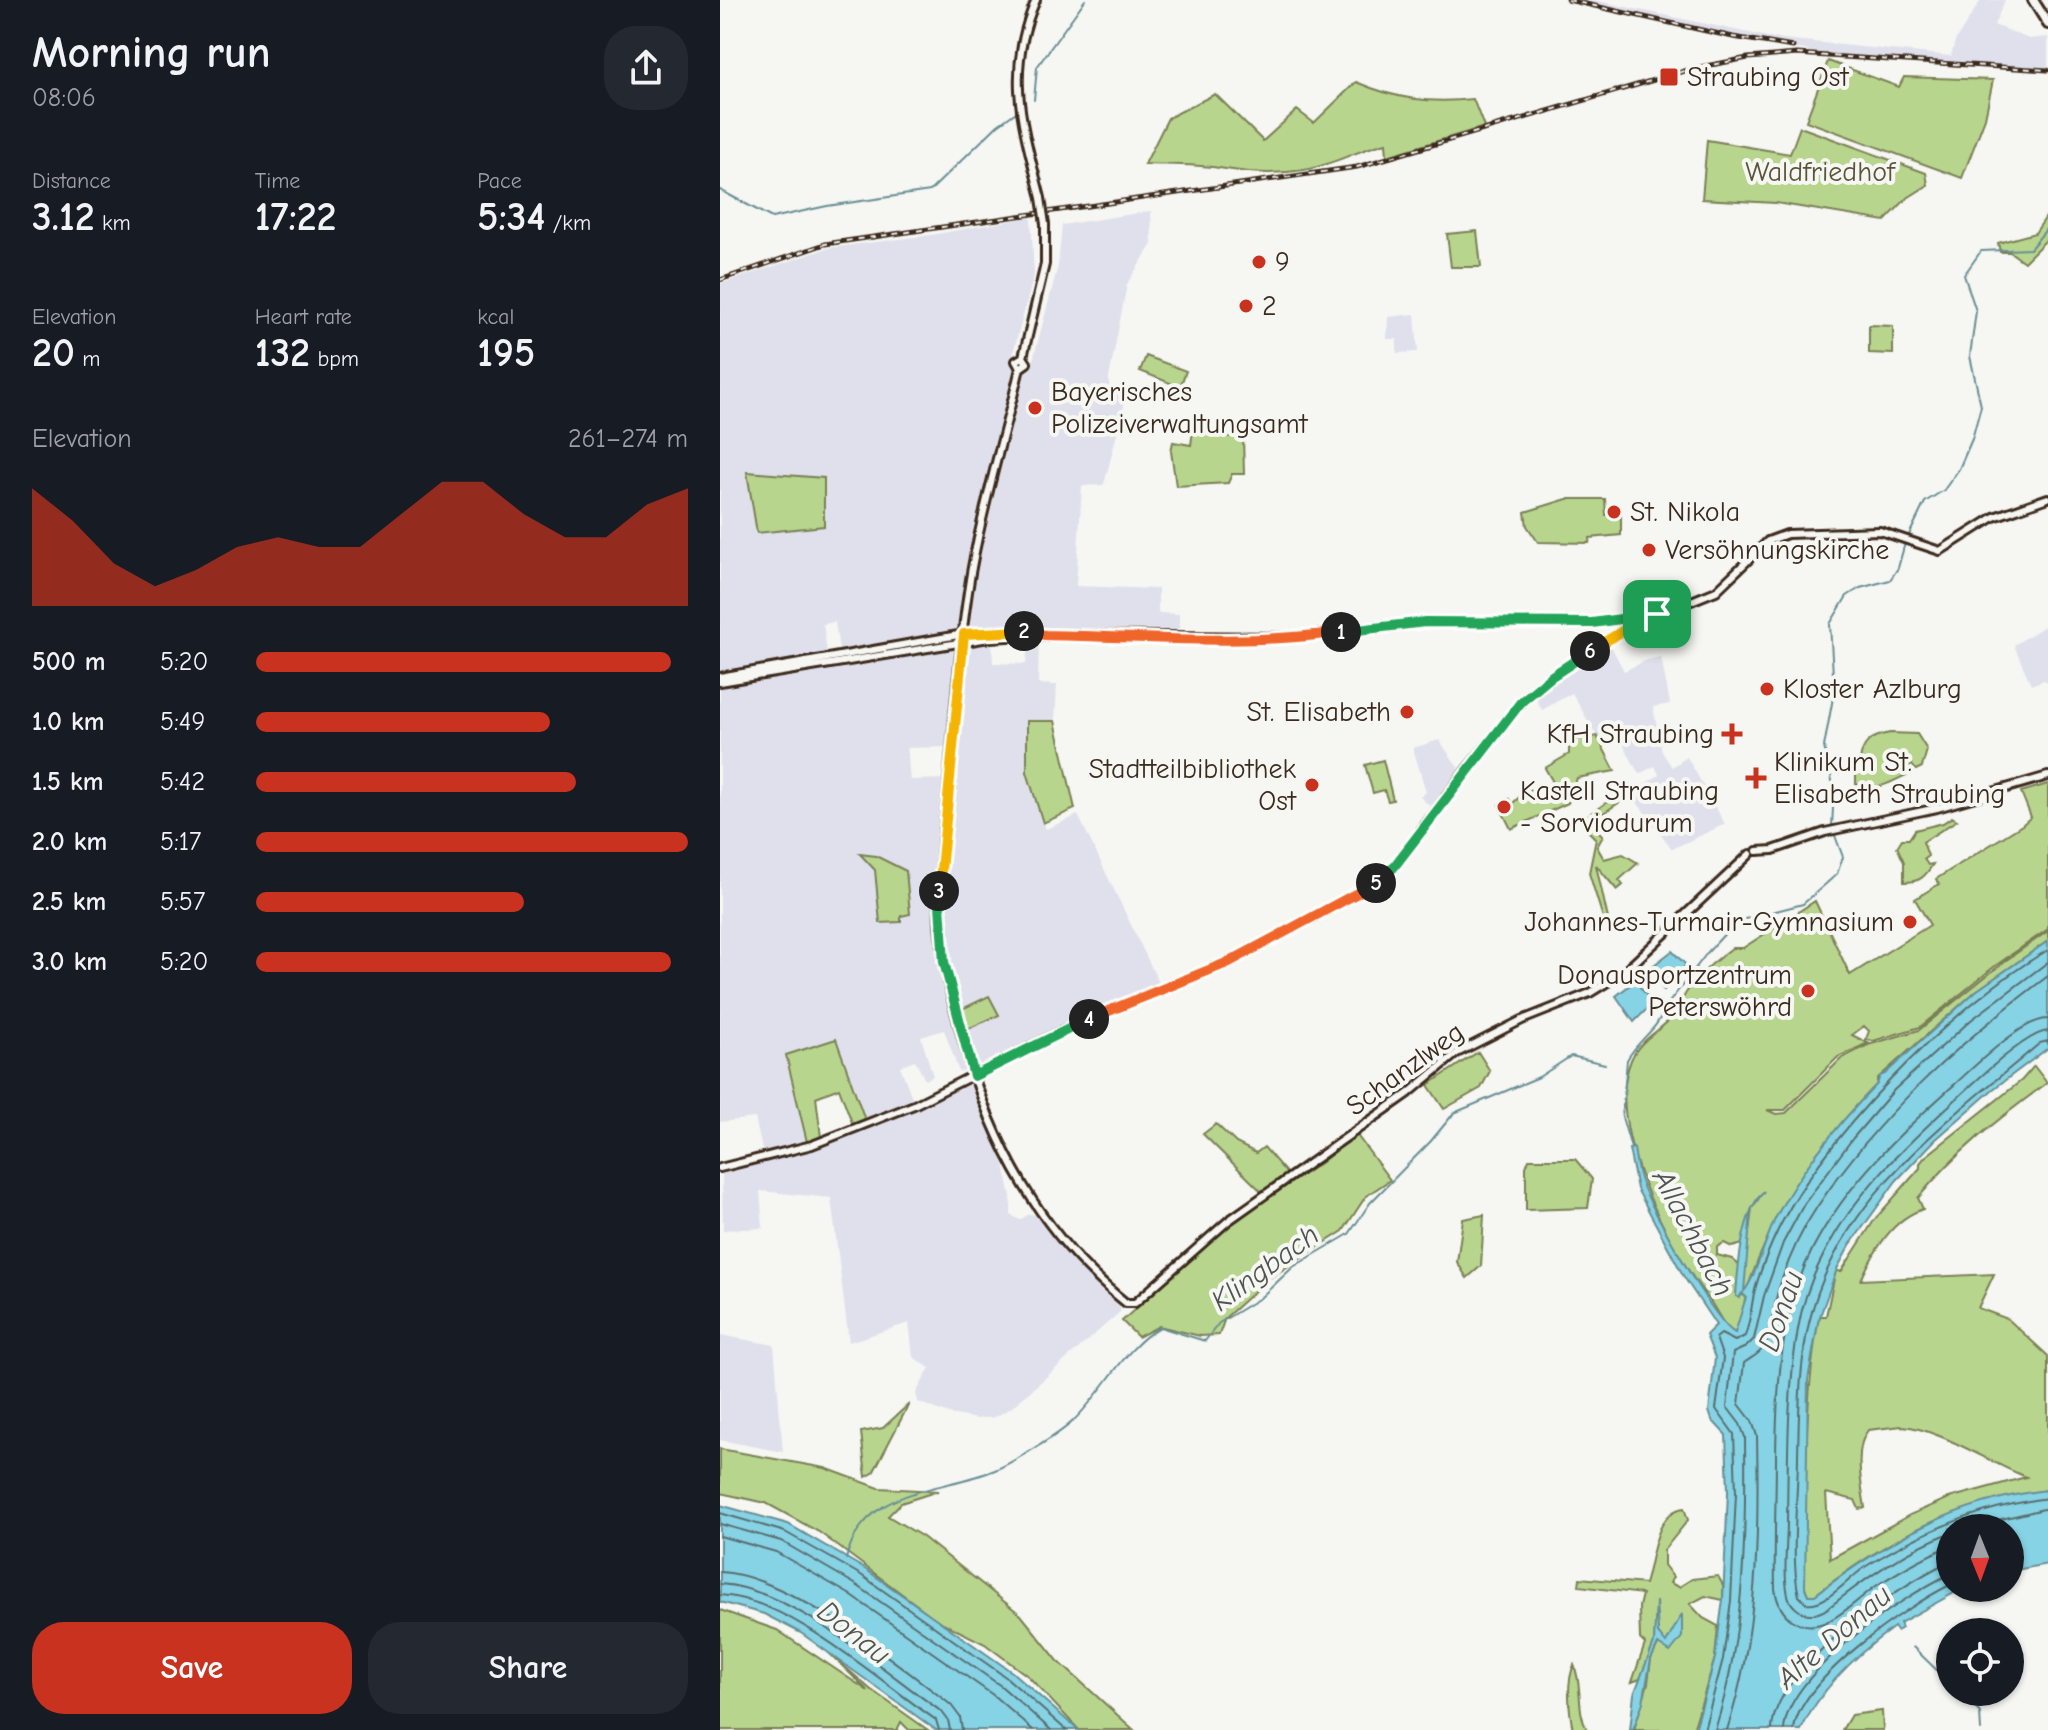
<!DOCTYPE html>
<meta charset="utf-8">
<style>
:root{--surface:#171b24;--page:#242831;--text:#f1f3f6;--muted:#9ea1a6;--accent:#c8321e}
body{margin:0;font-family:"Comic Neue",sans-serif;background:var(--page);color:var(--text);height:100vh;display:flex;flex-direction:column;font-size:30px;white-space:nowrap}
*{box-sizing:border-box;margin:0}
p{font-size:26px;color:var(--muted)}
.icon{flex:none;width:44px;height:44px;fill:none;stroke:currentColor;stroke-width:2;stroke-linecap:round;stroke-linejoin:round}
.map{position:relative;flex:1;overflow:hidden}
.sheet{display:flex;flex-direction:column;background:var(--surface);width:720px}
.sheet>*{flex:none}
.needle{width:52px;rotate:179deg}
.buttons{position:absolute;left:1216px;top:1514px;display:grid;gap:16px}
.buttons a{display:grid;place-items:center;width:88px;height:88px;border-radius:50%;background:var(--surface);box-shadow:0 2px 6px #0004;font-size:40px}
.pin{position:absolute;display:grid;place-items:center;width:68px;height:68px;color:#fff;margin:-34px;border-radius:16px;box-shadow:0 4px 12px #0006}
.km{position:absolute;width:40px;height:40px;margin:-20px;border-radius:50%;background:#222;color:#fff;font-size:22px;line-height:40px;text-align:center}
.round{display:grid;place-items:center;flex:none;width:84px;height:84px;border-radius:32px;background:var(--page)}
.head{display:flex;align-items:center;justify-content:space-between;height:136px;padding:0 32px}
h1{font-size:44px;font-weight:700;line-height:60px}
.stats{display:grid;grid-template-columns:repeat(3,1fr);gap:12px;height:136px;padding:8px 32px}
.stats div{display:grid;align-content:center}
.stats b{font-size:40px;font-weight:700}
.stats small{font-size:22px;font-weight:400}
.stats p{font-size:22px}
.chart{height:224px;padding:16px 32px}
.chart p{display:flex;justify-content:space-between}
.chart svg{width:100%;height:144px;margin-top:8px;fill:var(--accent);opacity:.7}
.action{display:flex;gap:16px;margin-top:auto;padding:16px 32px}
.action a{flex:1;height:92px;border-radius:32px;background:var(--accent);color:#fff;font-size:32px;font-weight:700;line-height:92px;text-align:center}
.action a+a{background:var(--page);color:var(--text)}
ul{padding:0 32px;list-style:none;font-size:26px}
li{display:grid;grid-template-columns:128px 96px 1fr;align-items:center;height:60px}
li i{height:20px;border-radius:10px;background:var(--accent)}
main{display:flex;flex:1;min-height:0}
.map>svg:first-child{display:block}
.built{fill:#e0e0ec}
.green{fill:#b8d58d;stroke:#7a8056;stroke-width:2;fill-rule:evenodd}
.water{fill:#86d3e5;stroke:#688f95;stroke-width:2}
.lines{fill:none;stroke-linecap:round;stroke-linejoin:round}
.shore{stroke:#596e6e;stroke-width:2}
.stream{stroke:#688f95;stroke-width:2}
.minor-casing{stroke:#3b2a1e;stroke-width:12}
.major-casing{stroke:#3b2a1e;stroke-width:14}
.minor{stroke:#f6f6f2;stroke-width:6}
.major{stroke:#f6f6f2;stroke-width:8}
.rail-casing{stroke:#3b2a1e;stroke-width:5}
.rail{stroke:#f6f6f2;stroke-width:2;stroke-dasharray:6;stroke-linecap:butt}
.minor-bridge-casing{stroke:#3b2a1e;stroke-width:12;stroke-linecap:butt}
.minor-bridge{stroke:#f6f6f2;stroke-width:6}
.split-1-casing{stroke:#fff;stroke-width:16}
.split-2-casing{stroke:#fff;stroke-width:16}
.split-3-casing{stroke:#fff;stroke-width:16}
.split-4-casing{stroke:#fff;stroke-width:16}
.split-5-casing{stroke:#fff;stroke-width:16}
.split-6-casing{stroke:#fff;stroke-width:16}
.split-7-casing{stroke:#fff;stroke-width:16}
.split-1{stroke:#22a559;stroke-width:10}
.split-2{stroke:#f0652b;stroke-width:10}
.split-3{stroke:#f5b400;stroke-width:10}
.split-4{stroke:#22a559;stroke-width:10}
.split-5{stroke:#f0652b;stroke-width:10}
.split-6{stroke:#22a559;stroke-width:10}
.split-7{stroke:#f5b400;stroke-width:10}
.poi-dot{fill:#c8321e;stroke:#f6f6f2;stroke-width:3}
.labels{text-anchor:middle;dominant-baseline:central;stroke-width:8;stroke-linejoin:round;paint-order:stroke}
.poi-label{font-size:28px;fill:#3b2a1e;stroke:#f6f6f2;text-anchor:start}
.park-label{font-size:28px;fill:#5a553a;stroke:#f6f6f2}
.street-label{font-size:28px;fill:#3b2a1e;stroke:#f6f6f2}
.water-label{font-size:30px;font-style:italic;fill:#4e5450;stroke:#f6f6f2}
</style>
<main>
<section class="sheet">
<div class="head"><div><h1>Morning run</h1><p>08:06</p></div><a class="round"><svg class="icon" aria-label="share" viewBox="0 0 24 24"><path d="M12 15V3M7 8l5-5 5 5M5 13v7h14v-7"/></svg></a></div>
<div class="stats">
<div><p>Distance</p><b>3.12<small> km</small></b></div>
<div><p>Time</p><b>17:22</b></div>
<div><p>Pace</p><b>5:34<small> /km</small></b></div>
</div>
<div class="stats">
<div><p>Elevation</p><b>20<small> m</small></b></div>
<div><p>Heart rate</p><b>132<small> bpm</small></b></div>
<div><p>kcal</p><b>195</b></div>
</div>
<div class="chart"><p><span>Elevation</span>261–274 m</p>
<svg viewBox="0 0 160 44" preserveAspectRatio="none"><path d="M0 44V8L10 18L20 31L30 38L40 33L50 26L60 23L70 26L80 26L90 16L100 6L110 6L120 16L130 23L140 23L150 13L160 8V44z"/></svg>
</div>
<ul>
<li><b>500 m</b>5:20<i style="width:96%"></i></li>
<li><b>1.0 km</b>5:49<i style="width:68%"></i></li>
<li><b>1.5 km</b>5:42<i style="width:74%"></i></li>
<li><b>2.0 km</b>5:17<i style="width:100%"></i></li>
<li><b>2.5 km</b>5:57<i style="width:62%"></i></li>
<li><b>3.0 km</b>5:20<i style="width:96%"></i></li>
</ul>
<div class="action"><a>Save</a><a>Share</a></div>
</section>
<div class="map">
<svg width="1328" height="1730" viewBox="0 0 1328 1730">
<rect width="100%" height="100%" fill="#f6f6f2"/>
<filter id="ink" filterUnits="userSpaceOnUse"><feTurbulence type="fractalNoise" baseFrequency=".0125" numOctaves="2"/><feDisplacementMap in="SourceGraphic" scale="16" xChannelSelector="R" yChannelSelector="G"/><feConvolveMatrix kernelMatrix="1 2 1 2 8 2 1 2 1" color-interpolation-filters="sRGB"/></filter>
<g filter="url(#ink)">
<path class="built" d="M873,0L1053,38L1231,56L1235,41L1261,0H1285L1274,25L1309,39L1328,37V72L1099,56L1085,50L1033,43L871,7Z
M431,211L432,244L407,284L389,378V389L407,394L385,481L383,485L362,486L356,586L438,589V613L459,614V630L256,627L119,650L115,622L103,624L107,652L0,672V284L108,248L211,235L311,217L314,275L293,353L313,360L338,266L342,225Z
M695,314L698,352L677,353V339H667L668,317Z
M1328,624V682L1324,680L1311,685L1294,645Z
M308,640H319L318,684L337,685L335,721H307L323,823L326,829L358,815L440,985L315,1038L258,1067L243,1026L231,974L223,908L236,743L248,648L254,643L272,642L273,663L306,664Z
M890,644L904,671L927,660L941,657L950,704L933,707L942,752L952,767L967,757L1005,824L952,849L910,793L939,775L935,766L919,774L898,735L882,745L852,693L822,710L814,696Z
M230,647L236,653L228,747L187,748L190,780L225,779L215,917L226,995L246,1070L239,1072L224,1030L201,1037L213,1076L205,1080L195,1060L180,1066L193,1100L145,1120L116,1040L66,1055L87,1142L43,1154L35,1118L0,1122V687Z
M719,740L738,767V773L715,804L710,806L700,797L706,792L693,748Z
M247,1085L253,1086L284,1165L291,1196V1215L300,1220L309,1214L316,1215L359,1266L401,1308L400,1312L291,1408L275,1417L257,1419L229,1414L198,1402L196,1393L210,1368L193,1357L189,1323L129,1342L111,1198L40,1191L43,1228L3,1230L2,1174L109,1144Z
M0,1335L54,1345L63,1452L0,1440Z"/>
<path class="green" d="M1108,61L1179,87L1184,77L1273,80L1265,118L1242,178L1086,121Z
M636,82C676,99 710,104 753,99L764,127L667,156L666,143C638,150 613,165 584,170C553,175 529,173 499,168C475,164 449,165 425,164L448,118L495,94L543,141L577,110L594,123Z
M1080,127L1206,173L1208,185L1186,199L1165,221L1056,203L982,199L987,140L1070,154Z
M1328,214V238L1304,262L1290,252H1280L1278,243L1315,233Z
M757,231L761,267H731L727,234Z
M1149,325L1173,326V354L1149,353Z
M426,356L466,371L460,387L420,371Z
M473,430L490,433V436L523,437L524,474H512L508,483L456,486L451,451L453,442L471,445Z
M27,472L104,478V526L37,533Z
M847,499H885L886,515H901V535L870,538L869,543L818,542L807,526L805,512Z
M307,721H335L355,809L323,823L307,772Z
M1170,733L1197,734L1207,750L1202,767L1196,770L1192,765L1183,770L1186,775C1168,784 1156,792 1136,784V763H1140C1141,743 1151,736 1170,733Z
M877,736L895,771L857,778L848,803L791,829L779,805L789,799L792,804L809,788L813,793L833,782L825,768L849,754V747L856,743V740Z
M663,760L673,800L668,801L664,790L653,793L645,765Z
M1328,784V929L1275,966L1200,1027L1153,1041L1146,1039L1149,1031L1144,1026L1132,1035L1148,1043L1118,1057L1065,1110H1047L1056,1114L1066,1113L1122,1058L1148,1045L1199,1030L1285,961L1328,931V941L1256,991L1157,1079V1084C1099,1143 1053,1211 1027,1290L1022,1288L1032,1208L1023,1244L1012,1247L1004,1243L997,1247V1255L1012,1259L1020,1266L1016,1296L1026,1295L1019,1330L1012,1333C1001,1323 997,1310 988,1298C948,1247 884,1125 911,1060C919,1040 939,1032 953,1016C959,1008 962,998 968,990C981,972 995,961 1012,948H1023L1095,901L1130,975L1210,925L1195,899L1219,884L1216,879L1302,825L1311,817L1301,792Z
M905,790L909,796L870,822L883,836L877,847L884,859L903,854L918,863L899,880L903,885L897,890L876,865L888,919L884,921L869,873L876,839L863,826L867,821L864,818Z
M1232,817L1237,820L1203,842L1208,856L1204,859L1208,865L1213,864C1205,877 1200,882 1184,882V862L1177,847L1182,839H1189L1195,830L1223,823Z
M140,854L156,856L186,871L190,914L181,916V922L160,923L155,870Z
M269,996L279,1015L250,1028L243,1026L240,1010Z
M116,1039L145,1120L133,1125L119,1088L96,1097L101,1137L87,1142L66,1055Z
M758,1052L770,1071L761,1088L724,1109L708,1085Z
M1314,1066L1327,1083C1280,1117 1235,1153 1198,1198L1203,1209C1172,1219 1154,1251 1141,1280L1274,1274L1258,1308L1288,1319L1328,1356V1490C1232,1504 1171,1537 1095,1595H1088C1079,1578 1085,1547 1085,1527C1086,1458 1086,1391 1098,1322L1100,1316H1106L1116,1270L1121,1272L1155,1219L1200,1168V1163L1205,1157L1302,1080ZM1182,1426C1217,1428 1270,1463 1306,1477L1229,1498L1190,1515L1110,1559L1106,1493L1135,1500L1139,1509L1145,1508C1142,1487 1133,1449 1148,1430Z
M496,1124L516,1143L536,1153L544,1147L568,1175L543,1193L483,1134Z
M636,1134L670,1180L646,1196L623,1231L548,1279L505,1318L499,1335L480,1336L439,1326L418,1337L402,1321L506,1226L602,1162Z
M809,1159H855L872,1179L868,1208L806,1210V1167Z
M764,1215L761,1266L747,1278L737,1262L743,1219Z
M189,1404L153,1473L146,1477L141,1432L163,1428Z
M0,1449L105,1468L159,1488L218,1491L181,1503L168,1516L203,1537L301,1615L338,1661L414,1730H359L309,1677L265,1644L217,1620L99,1532L46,1503L0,1493Z
M964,1508L968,1520L944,1550V1565L953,1577L950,1583L959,1587L972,1579L998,1576L1003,1585V1600L985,1596L970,1604L983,1618L998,1626L995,1658L973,1730H914L928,1683L931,1659L939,1643L950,1651L962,1617L946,1644L938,1633L936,1611L934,1643L920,1679L912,1682L925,1644L920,1639L919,1607L922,1594L859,1586L860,1578L925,1584C933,1561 934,1512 964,1508Z
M0,1610L57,1630L148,1691L107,1651L150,1689L208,1730H189L181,1722L177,1730H0Z
M854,1665C863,1687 856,1709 867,1730H853C849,1711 846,1682 854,1665Z
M1162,1711L1163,1730H1122L1131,1715Z"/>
<path class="water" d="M1328,941V1048L1272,1090L1215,1140L1176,1181L1130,1245L1117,1269L1098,1322L1088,1380L1085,1588L1088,1595H1095C1167,1541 1236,1500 1328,1490V1564L1290,1571V1528H1230V1588H1243L1180,1623L1182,1628L1177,1631L1174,1627C1137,1654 1100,1689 1081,1730H975L995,1658L1003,1600L1008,1492L1006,1435L992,1420L989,1411L995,1358L986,1335L996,1325L964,1277L917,1189L909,1149L914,1148C916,1160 917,1173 922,1184C932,1210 995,1323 1015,1333L1026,1297L1022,1293L1019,1298L1016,1296C1018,1266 1022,1211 1044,1191L1031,1210L1024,1291C1034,1281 1047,1235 1056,1217C1081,1169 1119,1123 1157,1084L1160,1076L1165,1074L1256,991Z
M952,951L966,965L944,990L926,971Z
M915,981L933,1003L914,1022L896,996Z
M0,1505L68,1524L145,1569L292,1672L358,1730H216L81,1633L44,1614L0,1602Z
M936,1601L938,1633L946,1643L962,1614V1637L950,1652L938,1644L931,1659L923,1702L913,1730H910L914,1694L934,1643Z"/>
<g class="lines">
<path class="shore" d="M1328,1041L1320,1043C1228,1121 1118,1198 1089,1323C1079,1367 1079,1411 1078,1456C1078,1496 1070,1558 1079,1596L1086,1603C1107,1607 1131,1575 1148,1565C1204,1530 1262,1506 1328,1498
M0,1513L65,1532L141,1575L287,1678L346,1730
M0,1524L61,1541L135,1584L281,1686L331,1730
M1243,1528L1328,1508
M1230,1533C1190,1548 1155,1572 1121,1598C1112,1605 1102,1615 1089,1614C1079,1613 1070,1605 1068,1595C1063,1572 1067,1545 1067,1522C1068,1457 1067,1393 1078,1329C1082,1304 1092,1277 1104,1254C1138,1187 1192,1140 1246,1090C1261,1076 1309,1032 1328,1031
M0,1536L56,1552L129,1594L273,1695L313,1730
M1230,1546C1205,1556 1181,1570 1159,1584C1134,1600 1104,1640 1072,1620C1061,1613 1057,1602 1055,1589C1054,1544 1056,1500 1056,1455C1057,1384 1060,1313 1093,1248C1127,1183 1181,1132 1235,1084C1255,1066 1302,1019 1328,1019
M0,1572C68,1575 177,1663 231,1705L240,1717L242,1730
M0,1584C72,1588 163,1671 222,1712L228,1720L230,1730
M0,1595C70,1599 158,1680 216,1720L219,1730
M984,1730L1003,1659L1011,1601L1016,1493L1014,1434L996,1409L1003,1358L996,1338L1001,1334L1015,1341L1025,1336C1030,1323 1031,1308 1034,1294C1038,1277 1045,1259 1052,1243C1095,1143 1234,1004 1328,950
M995,1730C1025,1636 1026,1535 1025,1437L1020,1424L1007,1407L1013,1353L1026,1347L1034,1339L1044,1296L1063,1243L1084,1204L1133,1138L1174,1090L1251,1020L1328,962
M1007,1730C1038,1636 1039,1534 1037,1436L1032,1421L1019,1404L1024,1363C1031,1358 1038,1355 1043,1348C1052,1334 1053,1311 1057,1295C1066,1264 1079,1234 1097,1207C1159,1114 1240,1042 1328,976
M1052,1730C1054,1667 1178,1586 1230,1561
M1064,1730C1067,1674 1183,1596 1230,1574
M1074,1730C1079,1680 1187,1606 1230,1585"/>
<path class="stream" d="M314,100L317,67L365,0
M0,190L52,218L107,206L210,191L278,125L299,110
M1188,537L1205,502L1224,490L1239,469L1252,439L1261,406L1250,356L1256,311L1244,275L1261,251L1310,249L1328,227
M1112,827L1114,789L1104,747L1114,692L1110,624L1127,596L1140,588L1170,580L1178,568L1185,543
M911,1148L902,1117L907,1060C917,1040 938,1030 944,1009L987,953L1011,927L1025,919L1083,904L1117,874L1123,857L1114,833
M126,1559C144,1486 218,1493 275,1470C293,1462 339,1435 353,1421C383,1393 405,1346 440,1327L485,1341L499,1323L540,1298L573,1267L629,1234L650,1203L711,1141L734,1113L819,1077L851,1056L885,1064
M1193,1647L1230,1683
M1241,1692L1260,1713L1261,1730"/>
<defs>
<path id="minor" d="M316,0C284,73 303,127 321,198
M303,357L296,361L300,368L307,363L303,357L325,264V224
M300,368C284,436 263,504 251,573C240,639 235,706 229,772C225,822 217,873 219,923C222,963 232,1002 243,1041C273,1146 320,1234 406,1303H415L508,1221L689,1093L737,1053L802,1020L870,993L904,972L1030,854
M0,677L244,634L284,631L316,633
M0,682L269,638L325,635L576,637L705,622L872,623L926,615
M1037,851L1053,850L1105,832L1217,808L1328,776
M0,1168L92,1145L194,1105L335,1034L517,958L658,882L673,868L746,770L807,696L844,668L912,625L996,591L1048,541L1067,534L1160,531L1220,551L1274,517L1328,498"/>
<path id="major" d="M1313,0L1328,24"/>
</defs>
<use href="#minor" class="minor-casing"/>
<use href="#major" class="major-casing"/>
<use href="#minor" class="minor"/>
<use href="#major" class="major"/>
<defs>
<path id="rail" d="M848,0L1013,37L1073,47
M0,280L105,244L637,167L975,68L1028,58L1077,54L1328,70"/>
</defs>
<use href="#rail" class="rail-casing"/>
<use href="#rail" class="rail"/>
<defs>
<path id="minor-bridge" d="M321,198L325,224"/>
</defs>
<use href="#minor-bridge" class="minor-bridge-casing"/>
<use href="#minor-bridge" class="minor-bridge"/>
</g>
</g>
<g class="lines" filter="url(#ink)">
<defs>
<path id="split-1" d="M621,632L705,622L872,623L937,614"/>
<path id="split-2" d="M304,631L325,635C422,637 524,646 621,632"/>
<path id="split-3" d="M219,891L244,634L304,631"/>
<path id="split-4" d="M219,891L224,962L254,1076L369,1019"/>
<path id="split-5" d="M369,1019L509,962L656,883"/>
<path id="split-6" d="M656,883L673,868L801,702L832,676L870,651"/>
<path id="split-7" d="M870,651L912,625L937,614"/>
</defs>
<use href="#split-1" class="split-1-casing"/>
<use href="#split-2" class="split-2-casing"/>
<use href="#split-3" class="split-3-casing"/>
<use href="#split-4" class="split-4-casing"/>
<use href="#split-5" class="split-5-casing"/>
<use href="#split-6" class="split-6-casing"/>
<use href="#split-7" class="split-7-casing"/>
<use href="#split-1" class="split-1"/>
<use href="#split-2" class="split-2"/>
<use href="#split-3" class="split-3"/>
<use href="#split-4" class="split-4"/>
<use href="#split-5" class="split-5"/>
<use href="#split-6" class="split-6"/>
<use href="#split-7" class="split-7"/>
</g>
<g class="poi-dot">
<rect x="939" y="67" width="20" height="20" rx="4"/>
<circle cx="539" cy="262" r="8"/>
<circle cx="526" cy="306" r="8"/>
<circle cx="315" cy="408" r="8"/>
<circle cx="894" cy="512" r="8"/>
<circle cx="929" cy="550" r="8"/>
<circle cx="1047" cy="689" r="8"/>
<circle cx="687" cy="712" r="8"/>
<path d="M1008 722h8v8h8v8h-8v8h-8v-8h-8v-8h8z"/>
<path d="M1032 766h8v8h8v8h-8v8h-8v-8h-8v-8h8z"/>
<circle cx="592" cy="785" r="8"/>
<circle cx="784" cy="807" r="8"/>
<circle cx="1190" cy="922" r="8"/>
<circle cx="1088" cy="991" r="8"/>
</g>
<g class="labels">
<g class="poi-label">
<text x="967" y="77">Straubing Ost</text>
<text x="555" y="262">9</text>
<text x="542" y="306">2</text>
<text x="331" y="392">Bayerisches<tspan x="331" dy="32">Polizeiverwaltungsamt</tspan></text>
<text x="910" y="512">St. Nikola</text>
<text x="945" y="550">Versöhnungskirche</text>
<text x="1063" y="689">Kloster Azlburg</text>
<text x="671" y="712" text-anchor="end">St. Elisabeth</text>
<text x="994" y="734" text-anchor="end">KfH Straubing</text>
<text x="1054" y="762">Klinikum St.<tspan x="1054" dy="32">Elisabeth Straubing</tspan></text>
<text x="576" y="769" text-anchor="end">Stadtteilbibliothek<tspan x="576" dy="32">Ost</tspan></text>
<text x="800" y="791">Kastell Straubing<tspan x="800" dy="32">- Sorviodurum</tspan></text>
<text x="1174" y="922" text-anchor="end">Johannes-Turmair-Gymnasium</text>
<text x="1072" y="975" text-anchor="end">Donausportzentrum<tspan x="1072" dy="32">Peterswöhrd</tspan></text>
</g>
<g class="park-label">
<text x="1100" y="172">Waldfriedhof</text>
</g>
<g class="street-label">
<text transform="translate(685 1069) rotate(-36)">Schanzlweg</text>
</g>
<g class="water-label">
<text transform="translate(973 1233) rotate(62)">Allachbach</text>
<text transform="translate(545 1268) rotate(-36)">Klingbach</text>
<text transform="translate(1061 1311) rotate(-71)">Donau</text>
<text transform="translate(134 1633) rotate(38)">Donau</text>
<text transform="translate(1114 1637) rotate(-41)">Alte Donau</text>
</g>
</g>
</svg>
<div class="buttons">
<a><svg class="needle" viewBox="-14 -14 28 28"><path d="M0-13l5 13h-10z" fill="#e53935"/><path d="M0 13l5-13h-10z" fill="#9ea1a6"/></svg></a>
<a><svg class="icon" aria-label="locate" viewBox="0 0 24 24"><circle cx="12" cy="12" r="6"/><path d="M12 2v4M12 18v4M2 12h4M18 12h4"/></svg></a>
</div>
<div class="pin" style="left:937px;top:614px;background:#1e9e55"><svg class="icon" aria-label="arrive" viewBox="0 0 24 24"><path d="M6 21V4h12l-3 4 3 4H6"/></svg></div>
<b class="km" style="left:621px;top:632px">1</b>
<b class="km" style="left:304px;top:631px">2</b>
<b class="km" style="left:219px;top:891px">3</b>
<b class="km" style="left:369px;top:1019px">4</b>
<b class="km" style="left:656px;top:883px">5</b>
<b class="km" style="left:870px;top:651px">6</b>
</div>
</main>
